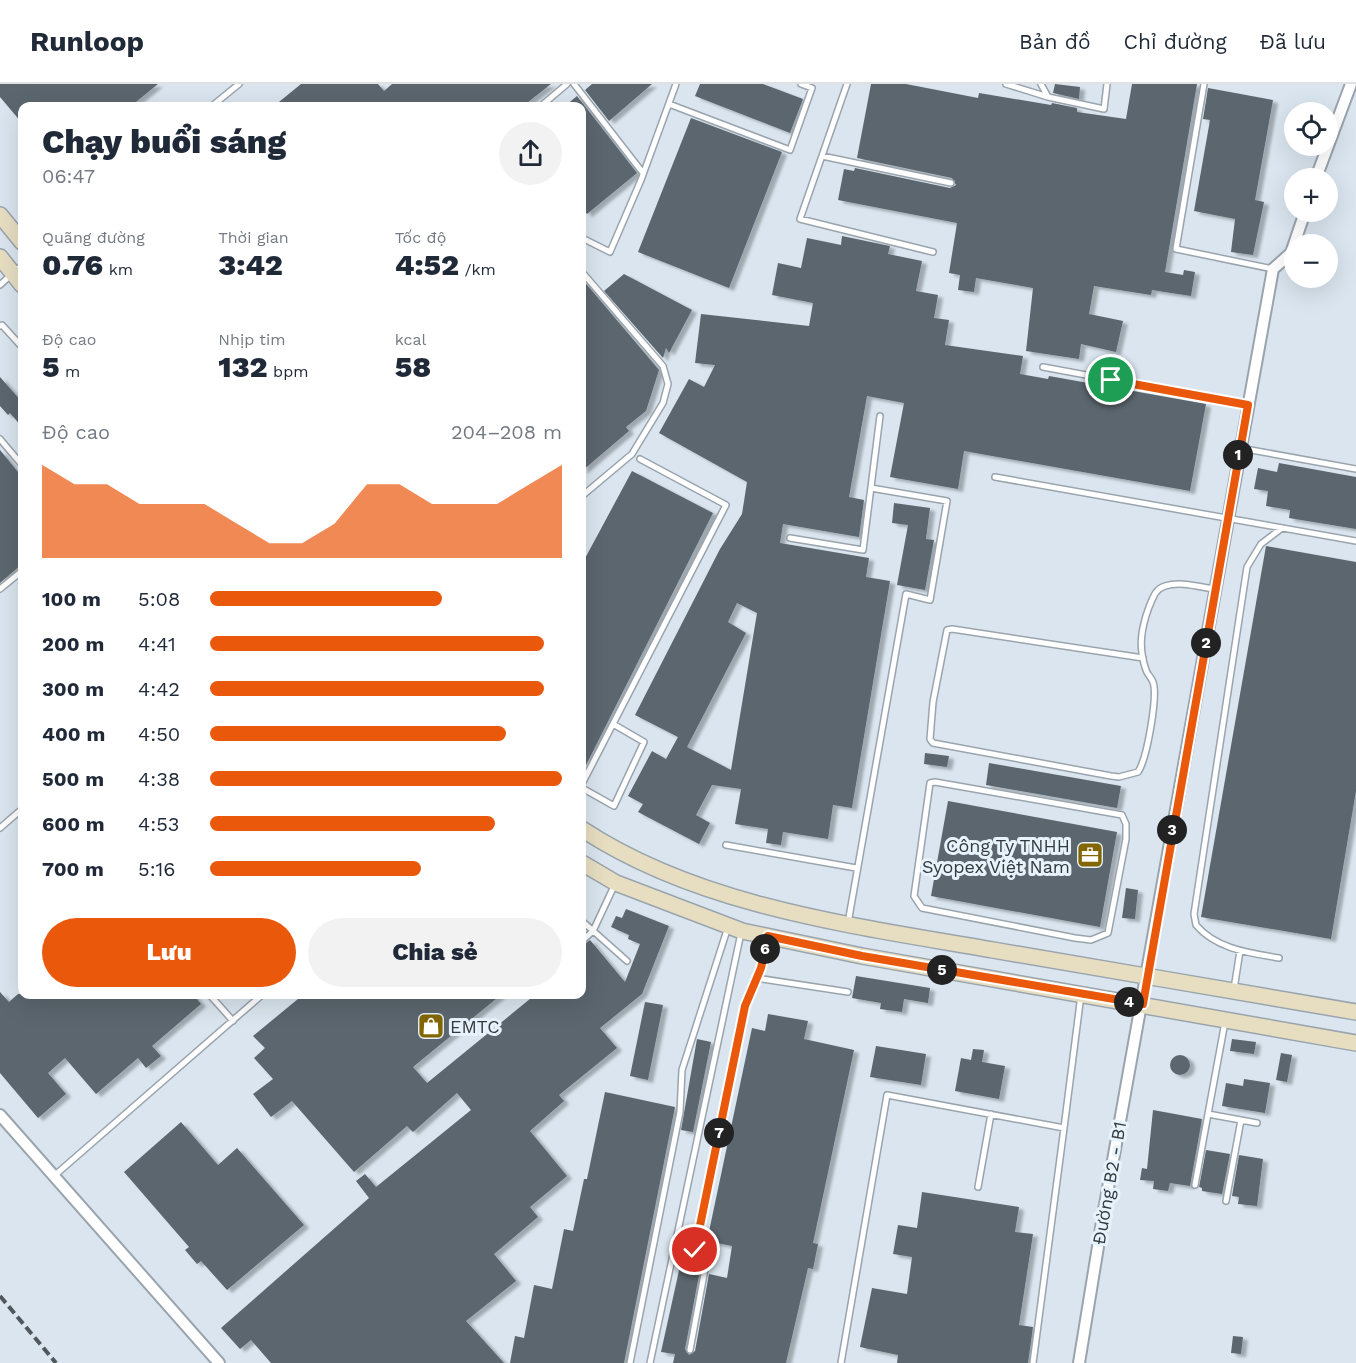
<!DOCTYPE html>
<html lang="vi">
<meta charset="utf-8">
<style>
:root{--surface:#fff;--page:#f2f2f3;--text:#1f2937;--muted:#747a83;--line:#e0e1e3;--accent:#ea580c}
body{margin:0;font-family:"Work Sans",sans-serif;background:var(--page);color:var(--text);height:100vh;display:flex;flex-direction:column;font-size:22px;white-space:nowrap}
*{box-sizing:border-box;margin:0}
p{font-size:20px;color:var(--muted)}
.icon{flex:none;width:33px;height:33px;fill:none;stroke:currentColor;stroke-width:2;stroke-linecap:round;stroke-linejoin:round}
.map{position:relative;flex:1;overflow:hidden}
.panel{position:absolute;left:18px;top:18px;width:568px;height:897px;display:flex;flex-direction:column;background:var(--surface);border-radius:12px;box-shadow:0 6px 24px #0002}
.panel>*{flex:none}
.tools{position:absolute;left:1284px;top:18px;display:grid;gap:12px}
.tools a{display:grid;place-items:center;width:54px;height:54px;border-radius:50%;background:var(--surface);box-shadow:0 6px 24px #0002;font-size:30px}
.pin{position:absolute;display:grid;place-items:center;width:51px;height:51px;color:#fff;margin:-26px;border:3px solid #fff;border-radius:50%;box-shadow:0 2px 6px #0007}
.km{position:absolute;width:30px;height:30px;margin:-15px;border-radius:50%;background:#222;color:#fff;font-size:16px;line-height:30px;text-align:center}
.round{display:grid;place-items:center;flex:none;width:63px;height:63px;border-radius:32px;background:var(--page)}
.summary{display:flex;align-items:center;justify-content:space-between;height:102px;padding:0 24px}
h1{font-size:33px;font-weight:800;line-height:45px}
.metrics{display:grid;grid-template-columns:repeat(3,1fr);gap:9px;height:102px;padding:6px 24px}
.metrics div{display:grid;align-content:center}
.metrics b{font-size:30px;font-weight:800}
.metrics small{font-size:16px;font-weight:400}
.metrics p{font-size:16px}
.chart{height:168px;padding:12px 24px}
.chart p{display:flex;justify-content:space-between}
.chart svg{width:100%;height:108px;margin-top:6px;fill:var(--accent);opacity:.7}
.action{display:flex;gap:12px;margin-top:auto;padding:12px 24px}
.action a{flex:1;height:69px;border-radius:36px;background:var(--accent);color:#fff;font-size:24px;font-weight:800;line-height:69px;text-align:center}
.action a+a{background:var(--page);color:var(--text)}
ul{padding:0 24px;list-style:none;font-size:20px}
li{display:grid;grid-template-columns:96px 72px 1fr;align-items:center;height:45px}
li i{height:15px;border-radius:8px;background:var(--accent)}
header{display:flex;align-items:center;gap:36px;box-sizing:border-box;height:84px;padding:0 30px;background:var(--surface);border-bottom:2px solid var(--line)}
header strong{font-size:28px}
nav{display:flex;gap:33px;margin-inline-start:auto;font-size:21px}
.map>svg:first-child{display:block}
.building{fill:#5c666e;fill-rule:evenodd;filter:url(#shadow)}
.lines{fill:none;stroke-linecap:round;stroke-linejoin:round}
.lane-casing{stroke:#9aa4ad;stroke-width:8}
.street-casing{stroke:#9aa4ad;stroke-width:14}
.secondary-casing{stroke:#9aa4ad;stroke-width:18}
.lane{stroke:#fff;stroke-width:5}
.street{stroke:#fff;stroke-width:10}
.secondary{stroke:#e7dec2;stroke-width:15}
.rail{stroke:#51575b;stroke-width:4;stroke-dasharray:9 4.5;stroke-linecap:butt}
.route-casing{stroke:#fff;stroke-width:12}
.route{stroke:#ea580c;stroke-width:8}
.labels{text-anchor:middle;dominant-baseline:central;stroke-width:6;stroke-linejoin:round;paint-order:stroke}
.poi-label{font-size:18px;fill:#34393c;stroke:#e7f3fc;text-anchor:end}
.street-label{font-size:18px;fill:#34393c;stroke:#e7f3fc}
</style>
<header>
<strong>Runloop</strong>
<nav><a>Bản đồ</a><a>Chỉ đường</a><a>Đã lưu</a></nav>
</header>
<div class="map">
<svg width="1356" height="1279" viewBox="0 0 1356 1279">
<defs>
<filter id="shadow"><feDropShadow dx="5" dy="3" stdDeviation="1.5" flood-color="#0004"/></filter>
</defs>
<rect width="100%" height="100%" fill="#dae5ef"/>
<path class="building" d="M0,0H158L131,22H22V39L0,13Z
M301,0H378L384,7L392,0H551L523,22H274Z
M592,0H652L609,37L585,6Z
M700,0H763L803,15L790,49L695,12Z
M871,0H906L978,14L979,9L1051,21L1052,19L1077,24V28L1126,35L1132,0H1197L1165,188L1183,191L1184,186L1195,188L1191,212L1152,206L1151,211L1094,202L1089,230L1123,237L1116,268L1081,260L1079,275L1026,267L1033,204L976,194L974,208L958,206L960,191L949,189L957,139L838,116L844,85L854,87L855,84L950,104L956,101L952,94L857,74Z
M1055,0L1080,3L1079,15L1053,9Z
M1208,4L1273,16L1255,116L1264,118L1253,171L1231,168L1235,135L1194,127L1210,36L1203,35Z
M577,12L637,89L587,130L582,123V22H565Z
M691,34L782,68L729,204L638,168Z
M842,152L890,162L888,170L922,177L916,207L938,211L934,234L949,236L945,261L1023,272L1020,290L1048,295L1049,292L1206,320L1190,407L964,367L958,405L890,393L904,319L867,312L849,413L864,416L859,453L783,440L780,459L869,474L866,493L890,497L852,724L833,721L828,755L783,748L781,761L766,759L768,745L735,740L741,705L712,701L696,731L710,739L699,760L638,728L643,720L628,712L652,667L666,675L678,653L635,631L720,465L742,430L747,398L659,349L689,295L704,303L715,281L695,279L701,230L809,242L813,219L772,211L778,179L801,184L807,154L841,161ZM737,519L757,529L731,686L687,663L746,549L728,538Z
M624,190L692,226L669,269L666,264L663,274L604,207Z
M582,195L659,286L646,327L626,343L629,347L582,387Z
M0,293L22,318V343L10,329L8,331L0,322Z
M0,366L22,393V480L0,499Z
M1279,379L1356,393V445L1289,434L1290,426L1266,422L1268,407L1254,405L1258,384L1277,388Z
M632,387L713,429L582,689V480Z
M894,419L930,424L926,455L934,456L925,506L897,501L908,441L892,439Z
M1266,462L1356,478V707L1331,855L1201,833Z
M925,669L949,672L947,683L924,680Z
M989,679L1121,702L1117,724L986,701Z
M948,717L1117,748L1100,843L931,812Z
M1126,804L1138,806L1135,835L1122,834Z
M626,825L669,842L642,910L600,944L617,964L559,1011L564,1017L530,1047L567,1092L530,1123L538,1133L494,1170L516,1197L466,1237L504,1279H271L251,1256L240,1265L221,1244L369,1114L356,1097L365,1090L376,1103L471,1026L457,1009L413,1048L407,1042L354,1088L292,1017L271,1033L253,1010L273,995L254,974L265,964L253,952L304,910H502L413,983L427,999L536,910H582V862L590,856L625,898L640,860L628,855L629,851L611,843L616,832L622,834Z
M856,892L930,904L928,919L904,915L902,928L880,925L881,919L852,914Z
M0,908L9,918L18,910H193L201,920L152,962L161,972L146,984L138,974L96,1010L65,974L48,989L66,1010L38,1034L0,989Z
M645,918L663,921L648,996L630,992Z
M768,930L808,937L804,955L854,966L813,1159L818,1160L813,1185L808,1184L786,1279H673L675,1270L661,1268L682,1173L695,1176L700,1186L685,1265L689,1271L695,1267L709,1190L727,1194L732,1162L707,1157L752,944L765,947Z
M697,955L711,958L693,1048L681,1046Z
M1232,955L1256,958L1254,970L1230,967Z
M876,962L926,970L921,1001L870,993Z
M973,965L984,966L982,978L1005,982L999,1015L955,1007L961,974L971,976Z
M1281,969L1292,971L1287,998L1276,996Z
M1170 981a10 10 0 1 1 20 0a10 10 0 1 1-20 0Z
M1244,995L1270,999L1265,1029L1222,1022L1226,999L1243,1002Z
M605,1008L675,1023L624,1279H510L515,1252L524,1254L534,1201L552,1205L564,1145L573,1147L584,1095H587Z
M1153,1026L1202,1035L1190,1102L1170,1099L1168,1107L1153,1105L1154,1097L1140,1096L1142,1084L1147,1085Z
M181,1038L218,1081L237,1064L304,1141L227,1206L201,1177L197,1180L185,1166L189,1163L124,1088Z
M1206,1066L1230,1070L1222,1110L1202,1107V1104L1199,1103Z
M1239,1071L1263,1075L1257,1122L1238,1120L1239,1113L1232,1112Z
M922,1108L1019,1123L1015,1148L1033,1150L1019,1241L1033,1243L1028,1279H897L898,1271L860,1263L872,1204L907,1210L912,1173L893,1170L898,1141L917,1144Z
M1233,1252L1243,1253L1241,1270L1231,1269Z"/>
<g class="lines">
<defs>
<path id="lane" d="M574,0L643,89
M847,0L800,135L933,168
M1006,0L1048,13L1041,0
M1204,0L1176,165L1273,185
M1048,13L1104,25L1107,0
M669,20L790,66L812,4L801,0
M212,22L239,0
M541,22L567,0
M822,72L951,99
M582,154L610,168L641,96L676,0
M582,188L663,282L668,300L663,319L632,370L582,412
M0,201L22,181
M0,242L2,241L22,263
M1043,283L1248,321
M0,355L22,381
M1240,364L1356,385
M995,393L1356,457
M790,454L863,466L880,332
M0,505L22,487
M1143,574L952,545L947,546L933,618L930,655L933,659L1111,692L1119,693L1138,688C1147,675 1158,612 1153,598C1151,593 1147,590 1146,586C1138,563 1141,545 1149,523C1153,514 1155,505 1165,502C1181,497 1199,503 1215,505
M935,698L1122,731L1126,740V755L1108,849L1091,856L1075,854L922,824L914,812L930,699Z
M582,700L726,421L640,375
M582,704L614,722L644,658L613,640
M0,744L22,725
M726,761L856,784
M582,837L627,877
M848,839L906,510L930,516L947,417L871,404
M582,857L593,847L615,800
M1279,874C1250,869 1216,865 1196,841L1194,830L1247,483L1261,460L1282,444
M756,894L848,908
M1234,905L1240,867
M209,910L233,937
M1225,938L1208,1030L1257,1039
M54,1092L263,910
M1195,1101L1208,1030
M978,1103L991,1030
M1226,1117L1241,1036
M690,1266L705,1185L695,1166L745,922L761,884L768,854
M630,1279L680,1028L682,986L728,843
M650,1279L741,849
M841,1279L887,1011L1064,1044L1081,911
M1033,1279L1064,1044"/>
<path id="street" d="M1316,94L1351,0
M0,1031L219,1279
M1079,1279L1103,1132L1273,185L1291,169L1305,128"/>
<path id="secondary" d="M0,131L22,158
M0,173L22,201
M582,745C700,823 856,842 993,866C1114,887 1235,907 1356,928
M582,779L616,799L742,847L862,872L1356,959"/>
</defs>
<use href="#lane" class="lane-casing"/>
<use href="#street" class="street-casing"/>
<use href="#secondary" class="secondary-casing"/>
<use href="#lane" class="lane"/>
<use href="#street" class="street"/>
<use href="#secondary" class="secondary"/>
<path class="rail" d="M0,1212L56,1279"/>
</g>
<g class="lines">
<defs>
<path id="route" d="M695,1166L745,922L761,884L768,852L862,872L1143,920L1248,321L1111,296"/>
</defs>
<use href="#route" class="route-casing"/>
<use href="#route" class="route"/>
</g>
<defs>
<symbol id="office-square" viewBox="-11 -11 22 22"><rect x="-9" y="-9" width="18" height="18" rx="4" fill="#826600" stroke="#e7f3fc"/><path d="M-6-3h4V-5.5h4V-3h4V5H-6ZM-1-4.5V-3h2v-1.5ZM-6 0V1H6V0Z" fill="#fff"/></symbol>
<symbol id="shop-square" viewBox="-11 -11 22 22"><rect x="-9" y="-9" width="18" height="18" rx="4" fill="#826600" stroke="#e7f3fc"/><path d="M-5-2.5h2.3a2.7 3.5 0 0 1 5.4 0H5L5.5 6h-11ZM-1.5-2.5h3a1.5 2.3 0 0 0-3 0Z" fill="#fff"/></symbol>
</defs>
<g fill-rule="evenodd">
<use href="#office-square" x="1075" y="756" width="30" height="30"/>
<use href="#shop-square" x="416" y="927" width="30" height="30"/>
</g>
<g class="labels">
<g class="poi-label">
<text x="1070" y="761">Công Ty TNHH<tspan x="1070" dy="21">Syopex Việt Nam</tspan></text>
<text x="450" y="942" text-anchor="start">EMTC</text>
</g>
<g class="street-label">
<text transform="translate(1109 1099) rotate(-80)">Đường B2 - B1</text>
</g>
</g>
</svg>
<div class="tools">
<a><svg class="icon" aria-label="locate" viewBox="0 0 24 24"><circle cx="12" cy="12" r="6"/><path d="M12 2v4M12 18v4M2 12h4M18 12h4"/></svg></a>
<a>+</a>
<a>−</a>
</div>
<div class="pin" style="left:1111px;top:296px;background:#1e9e55"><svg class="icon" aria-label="arrive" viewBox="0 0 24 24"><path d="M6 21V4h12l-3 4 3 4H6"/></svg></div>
<div class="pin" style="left:695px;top:1166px;background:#d93025"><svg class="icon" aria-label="check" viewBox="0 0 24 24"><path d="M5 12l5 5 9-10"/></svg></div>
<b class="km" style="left:1238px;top:371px">1</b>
<b class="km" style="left:1206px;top:559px">2</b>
<b class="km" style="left:1172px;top:746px">3</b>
<b class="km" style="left:1129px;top:918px">4</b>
<b class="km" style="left:942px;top:886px">5</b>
<b class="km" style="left:765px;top:865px">6</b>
<b class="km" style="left:719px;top:1049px">7</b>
<section class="panel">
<div class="summary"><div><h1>Chạy buổi sáng</h1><p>06:47</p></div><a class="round"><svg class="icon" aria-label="share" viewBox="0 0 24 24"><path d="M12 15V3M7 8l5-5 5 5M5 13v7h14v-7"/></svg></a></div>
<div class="metrics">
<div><p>Quãng đường</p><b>0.76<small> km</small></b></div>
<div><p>Thời gian</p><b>3:42</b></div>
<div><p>Tốc độ</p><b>4:52<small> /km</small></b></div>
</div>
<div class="metrics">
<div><p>Độ cao</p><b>5<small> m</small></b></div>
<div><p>Nhịp tim</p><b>132<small> bpm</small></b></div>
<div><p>kcal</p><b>58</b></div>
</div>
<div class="chart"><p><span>Độ cao</span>204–208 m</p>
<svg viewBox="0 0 160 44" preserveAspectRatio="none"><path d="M0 44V6L10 14L20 14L30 22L40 22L50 22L60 30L70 38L80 38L90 30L100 14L110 14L120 22L130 22L140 22L150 14L160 6V44z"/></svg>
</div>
<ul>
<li><b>100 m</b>5:08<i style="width:66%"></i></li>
<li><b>200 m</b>4:41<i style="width:95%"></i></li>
<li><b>300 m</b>4:42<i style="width:95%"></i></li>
<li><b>400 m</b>4:50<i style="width:84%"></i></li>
<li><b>500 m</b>4:38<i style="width:100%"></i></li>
<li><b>600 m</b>4:53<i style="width:81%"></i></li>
<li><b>700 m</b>5:16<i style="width:60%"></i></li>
</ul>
<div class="action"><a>Lưu</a><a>Chia sẻ</a></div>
</section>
</div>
